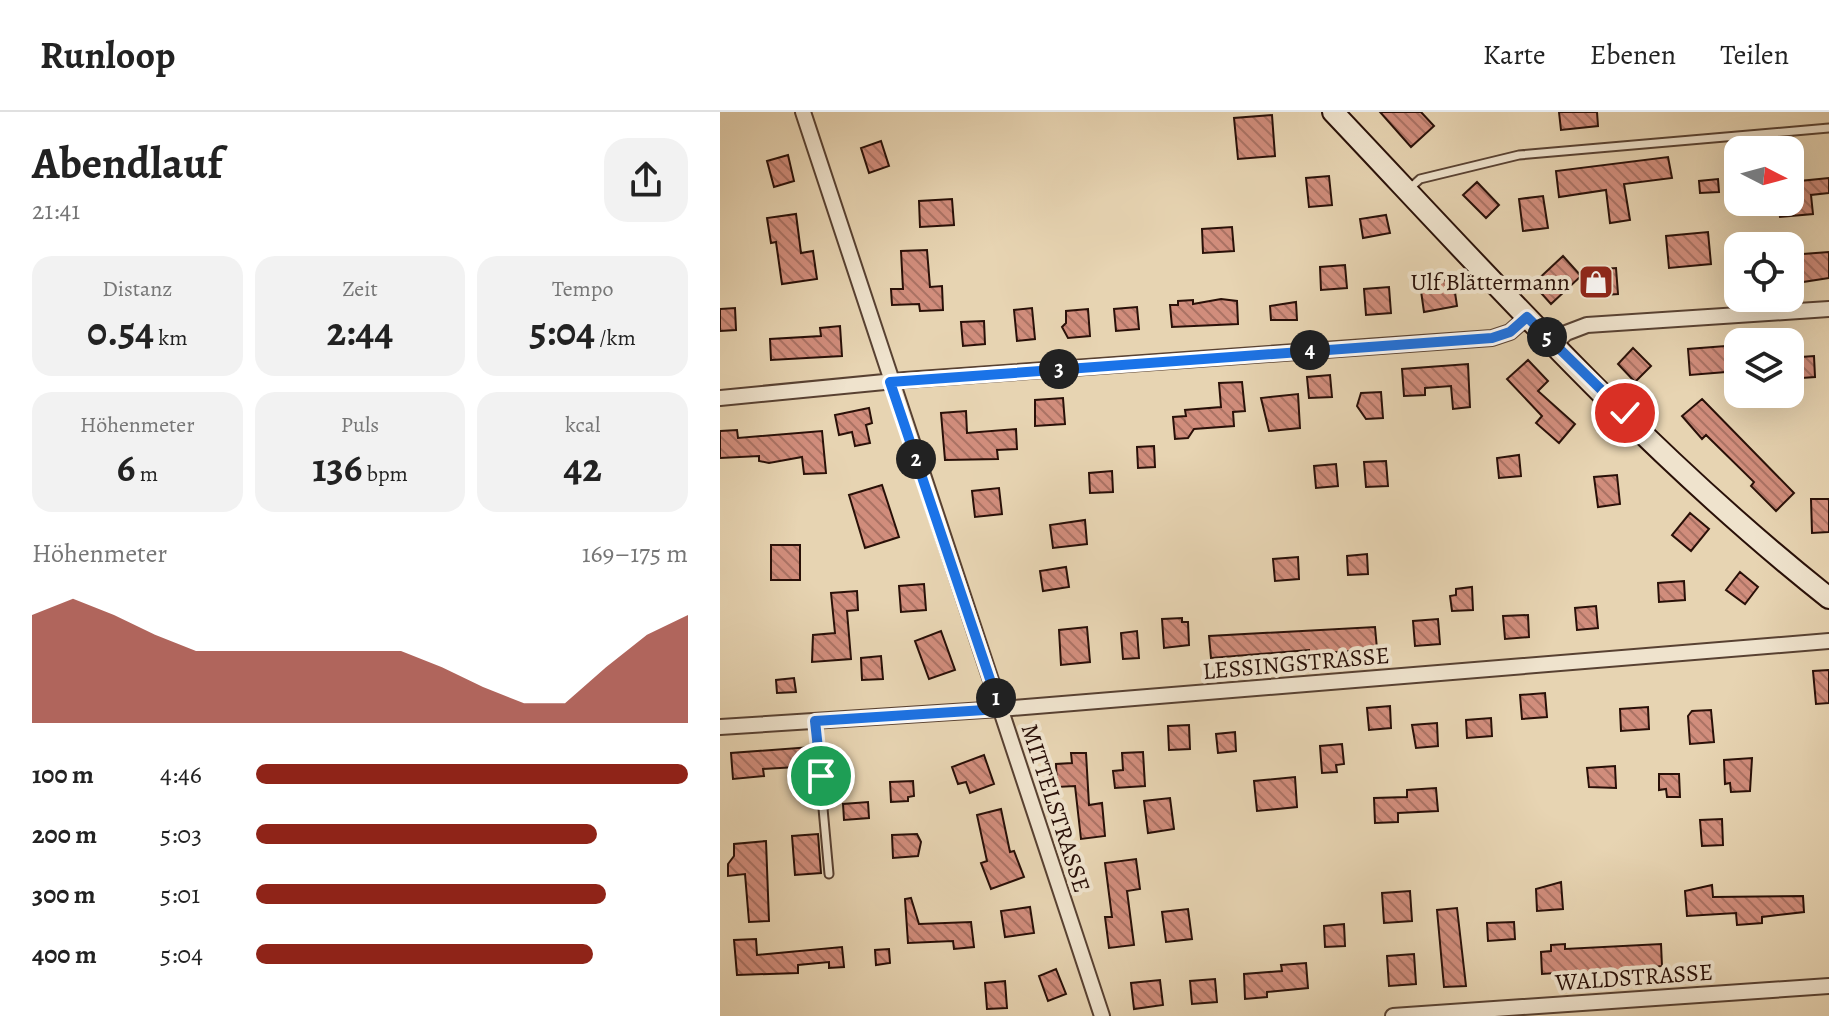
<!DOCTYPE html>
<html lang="de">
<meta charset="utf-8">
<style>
:root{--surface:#fff;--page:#f2f2f2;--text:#222;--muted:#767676;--line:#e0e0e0;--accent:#8f2418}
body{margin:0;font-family:Alegreya,serif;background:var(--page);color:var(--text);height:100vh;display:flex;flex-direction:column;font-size:30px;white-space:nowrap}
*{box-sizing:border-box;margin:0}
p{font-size:26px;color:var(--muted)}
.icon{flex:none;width:44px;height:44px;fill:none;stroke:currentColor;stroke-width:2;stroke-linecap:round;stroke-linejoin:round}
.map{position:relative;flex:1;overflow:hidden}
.side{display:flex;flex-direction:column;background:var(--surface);width:720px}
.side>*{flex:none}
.needle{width:52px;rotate:96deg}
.controls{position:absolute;left:1004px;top:24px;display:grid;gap:16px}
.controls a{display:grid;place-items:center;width:80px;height:80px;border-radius:16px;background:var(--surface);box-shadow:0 8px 32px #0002;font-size:40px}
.pin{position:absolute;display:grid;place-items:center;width:68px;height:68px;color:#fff;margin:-34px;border:4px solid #fff;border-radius:50%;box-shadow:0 2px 8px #0007}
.km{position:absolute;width:40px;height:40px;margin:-20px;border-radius:50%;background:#222;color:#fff;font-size:22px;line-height:40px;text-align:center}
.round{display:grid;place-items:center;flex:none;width:84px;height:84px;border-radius:24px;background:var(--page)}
.summary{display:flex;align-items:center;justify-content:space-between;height:136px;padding:0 32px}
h1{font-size:44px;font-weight:700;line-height:60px}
.figures{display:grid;grid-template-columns:repeat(3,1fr);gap:12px;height:136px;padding:8px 32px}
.figures div{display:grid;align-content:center;border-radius:20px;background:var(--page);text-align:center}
.figures b{font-size:40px;font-weight:700}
.figures small{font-size:22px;font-weight:400}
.figures p{font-size:22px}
.chart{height:224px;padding:16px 32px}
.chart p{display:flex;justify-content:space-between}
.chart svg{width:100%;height:144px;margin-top:8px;fill:var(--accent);opacity:.7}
ul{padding:0 32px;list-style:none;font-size:26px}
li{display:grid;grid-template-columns:128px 96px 1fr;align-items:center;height:60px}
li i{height:20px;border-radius:10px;background:var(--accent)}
header{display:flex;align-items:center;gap:48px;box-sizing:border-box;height:112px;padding:0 40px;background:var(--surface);border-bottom:2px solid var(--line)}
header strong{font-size:38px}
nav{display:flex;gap:44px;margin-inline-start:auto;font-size:28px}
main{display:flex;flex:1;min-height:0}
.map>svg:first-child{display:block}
.building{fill:url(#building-back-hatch);stroke:#291008;stroke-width:2}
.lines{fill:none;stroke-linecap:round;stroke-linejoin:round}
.lane-casing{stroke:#584132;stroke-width:11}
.street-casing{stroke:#584132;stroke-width:18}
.secondary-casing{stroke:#291008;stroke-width:24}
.lane{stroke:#efe3cd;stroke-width:7}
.street{stroke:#efe3cd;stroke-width:14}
.secondary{stroke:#efe3cd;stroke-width:20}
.route-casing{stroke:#fff;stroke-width:16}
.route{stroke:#1a73e8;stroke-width:10}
.labels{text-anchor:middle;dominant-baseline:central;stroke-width:8;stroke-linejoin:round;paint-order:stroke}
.poi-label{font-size:24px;fill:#291008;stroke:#efe3cd;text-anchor:end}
.street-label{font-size:24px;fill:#291008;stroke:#efe3cd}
</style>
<header>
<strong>Runloop</strong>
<nav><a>Karte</a><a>Ebenen</a><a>Teilen</a></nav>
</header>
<main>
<section class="side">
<div class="summary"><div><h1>Abendlauf</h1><p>21:41</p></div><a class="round"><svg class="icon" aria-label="share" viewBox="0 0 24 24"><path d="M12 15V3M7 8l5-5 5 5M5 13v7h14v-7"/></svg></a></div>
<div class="figures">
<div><p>Distanz</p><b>0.54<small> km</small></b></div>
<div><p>Zeit</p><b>2:44</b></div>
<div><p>Tempo</p><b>5:04<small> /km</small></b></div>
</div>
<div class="figures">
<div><p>Höhenmeter</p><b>6<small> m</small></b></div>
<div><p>Puls</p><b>136<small> bpm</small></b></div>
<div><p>kcal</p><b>42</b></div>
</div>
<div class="chart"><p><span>Höhenmeter</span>169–175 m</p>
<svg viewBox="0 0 160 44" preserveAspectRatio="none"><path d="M0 44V11L10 6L20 11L30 17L40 22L50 22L60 22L70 22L80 22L90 22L100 27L110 33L120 38L130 38L140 27L150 17L160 11V44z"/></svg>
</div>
<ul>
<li><b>100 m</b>4:46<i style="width:100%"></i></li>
<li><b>200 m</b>5:03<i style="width:79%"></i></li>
<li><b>300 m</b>5:01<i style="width:81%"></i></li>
<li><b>400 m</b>5:04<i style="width:78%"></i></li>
</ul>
</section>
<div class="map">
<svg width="1109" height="904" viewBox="0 0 1109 904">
<defs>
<pattern id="building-back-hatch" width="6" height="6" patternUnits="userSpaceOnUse" patternTransform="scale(2)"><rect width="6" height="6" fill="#d18d7c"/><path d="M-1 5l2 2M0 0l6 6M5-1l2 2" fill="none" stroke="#aa7264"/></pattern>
</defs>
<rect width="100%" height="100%" fill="#e7d4b2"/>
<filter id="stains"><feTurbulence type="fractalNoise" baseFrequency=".0025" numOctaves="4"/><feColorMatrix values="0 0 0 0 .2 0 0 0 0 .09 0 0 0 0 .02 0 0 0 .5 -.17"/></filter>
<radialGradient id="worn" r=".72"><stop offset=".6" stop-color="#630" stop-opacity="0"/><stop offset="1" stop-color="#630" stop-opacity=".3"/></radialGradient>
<path class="building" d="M660,0H701L714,14L691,35Z
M839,0H877L878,14L841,18Z
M552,3L555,44L518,47L514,6Z
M161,29L169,54L149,61L141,36Z
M68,43L74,69L54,75L47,49Z
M948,45L952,66L904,72L910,108L890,111L886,78L839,85L836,59Z
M609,64L612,93L589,95L586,66Z
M1109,66V81L1091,83L1093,102L1060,105L1058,90H1070V70Z
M998,67L999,80L980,81L979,69Z
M757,70L779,93L766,106L743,83Z
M823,84L828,116L803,119L799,87Z
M232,87L234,113L200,115L199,89Z
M76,102L81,141L93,139L97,167L62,172L56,130L51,131L47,106Z
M666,103L670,121L643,126L640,107Z
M512,115L514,139L483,141L482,117Z
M988,120L991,152L949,156L946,124Z
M207,138L210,175L222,174L223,198L200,199L199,192L172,193L171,177H183L181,139Z
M1109,140V166L1070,172V143Z
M843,144L861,164L831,192L813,172Z
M625,153L627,176L601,178L600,155Z
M896,156L898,182L868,184L866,158Z
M733,167L737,194L704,200L700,172Z
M669,175L671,201L646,203L644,177Z
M501,187L517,189L518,212L452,215L450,193H458V189L473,188V192Z
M576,190L577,208H551L550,194Z
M417,195L419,217L396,219L394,197Z
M15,196L16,218L0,219V197Z
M312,196L315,227L297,229L294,198Z
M368,197L370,224L348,226L342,215L346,211V199Z
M264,209L265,232L243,234L241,210Z
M120,214L122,244L51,248L50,227L101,224L100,216Z
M1018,233V259L970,263L968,237Z
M913,236L931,254L915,270L898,252Z
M1094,244L1095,265L1082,266L1081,245Z
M808,248L828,269L818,279L855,312L839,331L816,311L822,304L787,267Z
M748,252L750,295L733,297L731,274L705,276V283L684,284L682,257Z
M610,263L612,285L589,286L587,265Z
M522,270L525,299L513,300L514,314L474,317L468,326L455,327L453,305L466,304L465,298L501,295L499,271Z
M661,280L663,306L646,307L637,294L641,281Z
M578,282L580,316L549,319L541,286Z
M343,286L345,312L315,314V288Z
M982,287L1074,381L1056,399L1031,374L1034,370L986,323L982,327L962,304Z
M149,296L152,311L146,313L150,331L135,334L132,320L119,323L115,303Z
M246,299L247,321L296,317L297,337L277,338L278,347L225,348L221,301Z
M17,318L18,326L102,319L106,361L84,362L82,345L49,351L39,349V344L0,346V319Z
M434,334L435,355L418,356L417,335Z
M799,343L801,364L779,366L777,346Z
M666,349L668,374L646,375L644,350Z
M616,352L618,374L596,376L594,354Z
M392,359L393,380L370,381L369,361Z
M897,363L900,392L878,395L874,365Z
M162,373L179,425L145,436L129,383Z
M279,376L282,402L255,405L252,379Z
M1091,387H1109V420L1092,421Z
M970,401L989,417L971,439L952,423Z
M365,408L367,432L333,436L330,413Z
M51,433H80V468H51Z
M647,442L648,462L628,463L627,444Z
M578,445L579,467L555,469L553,447Z
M346,455L349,475L323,479L320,459Z
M1020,460L1038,475L1025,492L1006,478Z
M964,469L965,488L939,490L938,471Z
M204,472L206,498L181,500L179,474Z
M752,475L753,498L732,499L730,484L736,483V477Z
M137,479L138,498L127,499L131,547L92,550L93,523L115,521L111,481Z
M876,494L878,516L857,518L855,496Z
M808,503L809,525L785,527L783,504Z
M462,506V510H468L469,533L444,536L442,507Z
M718,507L720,532L695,534L693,509Z
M367,515L370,550L341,553L339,518Z
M655,515L657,537L589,542V538L491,546L489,524Z
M221,519L235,558L209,567L195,529Z
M417,519L419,546L403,547L401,521Z
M161,544L163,567L142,568L141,546Z
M1109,558V591L1096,592L1093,559Z
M74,566L76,580L57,581L56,568Z
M825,581L827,605L802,607L800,583Z
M670,594L671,616L649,618L647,596Z
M928,595L929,617L901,619L900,597Z
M991,598L994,630L970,632L968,604L972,599Z
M771,606L772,624L747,626L746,608Z
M717,611L718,634L696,636L692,613Z
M469,613L470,637L449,638L448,614Z
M515,620L516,639L498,641L496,622Z
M622,632L624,652L616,653L617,660L602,661L600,634Z
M91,635L93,664H78L77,655L43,657L44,664L13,667L11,641Z
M423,640L425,674L395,676L393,659L403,658L402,641Z
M351,641H366L369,693L382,691L385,724L361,727L355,674L337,675L336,652L352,651Z
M264,643L274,672L250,681L246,670L238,672L232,655Z
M1032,646L1030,679L1011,680L1010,671L1005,672L1004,648Z
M895,654L896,676L869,675L867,656Z
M939,662H959L960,685H947L946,677L939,678Z
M575,665L577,695L537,699L534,669Z
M193,669L194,684L188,685V689L171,690L170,670Z
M716,676L718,699L678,701V710L655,711L654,686L687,685V678Z
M450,686L454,717L428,721L424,689Z
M148,690L149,706L124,708L123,692Z
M281,697L290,740L294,739L304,765L271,777L261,751L267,749L257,703Z
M1002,707L1003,733L982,734L980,708Z
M98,722L101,761L75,763L72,724Z
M197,722L201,730L198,744L173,746L172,723Z
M46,729L49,809L29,810L25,762L8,764V752L14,744V732Z
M416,747L420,777L407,779L414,833L389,836L385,805H392L385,751Z
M841,770L843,797L817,799L816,777Z
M992,773L993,785L1083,784L1084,800L1042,805V811L1017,813L1016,801L967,804L965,779Z
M690,779L692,809L664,811L662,781Z
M191,786L199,812L251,810L254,835L234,837L233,829L188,831L185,787Z
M310,795L314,821L285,825L281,799Z
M737,796L746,874L724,875L717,798Z
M468,797L472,827L446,830L442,800Z
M794,810L795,827L768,829L767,811Z
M624,812L625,834L605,835L604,814Z
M36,827L37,843L122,835L124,855L109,856V850L78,853V861L17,863L14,828Z
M845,832V837L941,832L942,854L864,864V859L822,862L821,840L831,839V833Z
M169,837L170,851L156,853L155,838Z
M694,842L696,872L669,874L667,844Z
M586,851L588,876L547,880V885L525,887L524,862L562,859L561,853Z
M336,857L346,882L328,889L319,864Z
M495,867L497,890L472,892L470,869Z
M440,868L443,893L414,897L411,871Z
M285,869L287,896L267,897L265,871Z"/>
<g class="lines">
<defs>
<path id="lane" d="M689,77L700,67L799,43L1109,16
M95,609L109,762"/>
<path id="street" d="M83,0L382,904
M834,233L846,221L867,213L1109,197
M0,286L185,268L772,226L790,220L807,205
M0,615L280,597L1109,529
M673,904L1109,874"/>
<path id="secondary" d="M613,0C771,167 928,343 1109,486"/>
</defs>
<use href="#lane" class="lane-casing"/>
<use href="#street" class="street-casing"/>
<use href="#secondary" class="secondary-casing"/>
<use href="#lane" class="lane"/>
<use href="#street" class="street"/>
<use href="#secondary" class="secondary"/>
</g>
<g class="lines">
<defs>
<path id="route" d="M101,664L95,609L280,597L170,270L772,226L790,220L807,205L905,301"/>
</defs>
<use href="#route" class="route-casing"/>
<use href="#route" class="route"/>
</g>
<defs>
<symbol id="shop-square" viewBox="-11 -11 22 22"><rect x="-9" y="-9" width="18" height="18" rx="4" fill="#8f2418" stroke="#efe3cd"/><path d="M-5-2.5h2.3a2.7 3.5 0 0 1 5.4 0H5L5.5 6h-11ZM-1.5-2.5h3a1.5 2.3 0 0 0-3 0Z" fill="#fff"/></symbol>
</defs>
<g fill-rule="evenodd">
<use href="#shop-square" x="856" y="150" width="40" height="40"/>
</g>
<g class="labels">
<g class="poi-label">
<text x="850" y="170">Ulf Blättermann</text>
</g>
<g class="street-label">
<text transform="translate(576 551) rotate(-5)">LESSINGSTRASSE</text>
<text transform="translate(336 696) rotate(72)">MITTELSTRASSE</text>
<text transform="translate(914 865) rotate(-4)">WALDSTRASSE</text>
</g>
</g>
<rect width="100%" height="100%" filter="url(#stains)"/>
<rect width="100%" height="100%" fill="url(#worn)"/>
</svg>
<div class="controls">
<a><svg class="needle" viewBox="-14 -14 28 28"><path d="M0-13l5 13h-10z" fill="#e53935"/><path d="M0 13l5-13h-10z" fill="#767676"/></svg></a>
<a><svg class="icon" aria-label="locate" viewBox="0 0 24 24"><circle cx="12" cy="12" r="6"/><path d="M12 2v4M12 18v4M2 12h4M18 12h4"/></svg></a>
<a><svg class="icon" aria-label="layers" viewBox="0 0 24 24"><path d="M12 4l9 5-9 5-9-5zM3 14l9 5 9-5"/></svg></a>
</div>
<div class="pin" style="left:101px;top:664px;background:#1e9e55"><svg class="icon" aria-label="arrive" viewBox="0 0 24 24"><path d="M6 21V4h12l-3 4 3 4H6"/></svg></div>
<div class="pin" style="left:905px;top:301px;background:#d93025"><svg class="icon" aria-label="check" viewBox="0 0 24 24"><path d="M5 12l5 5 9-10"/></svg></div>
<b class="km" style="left:276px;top:586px">1</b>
<b class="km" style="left:196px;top:347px">2</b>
<b class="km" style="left:339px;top:257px">3</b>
<b class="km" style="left:590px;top:238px">4</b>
<b class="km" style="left:827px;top:225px">5</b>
</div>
</main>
